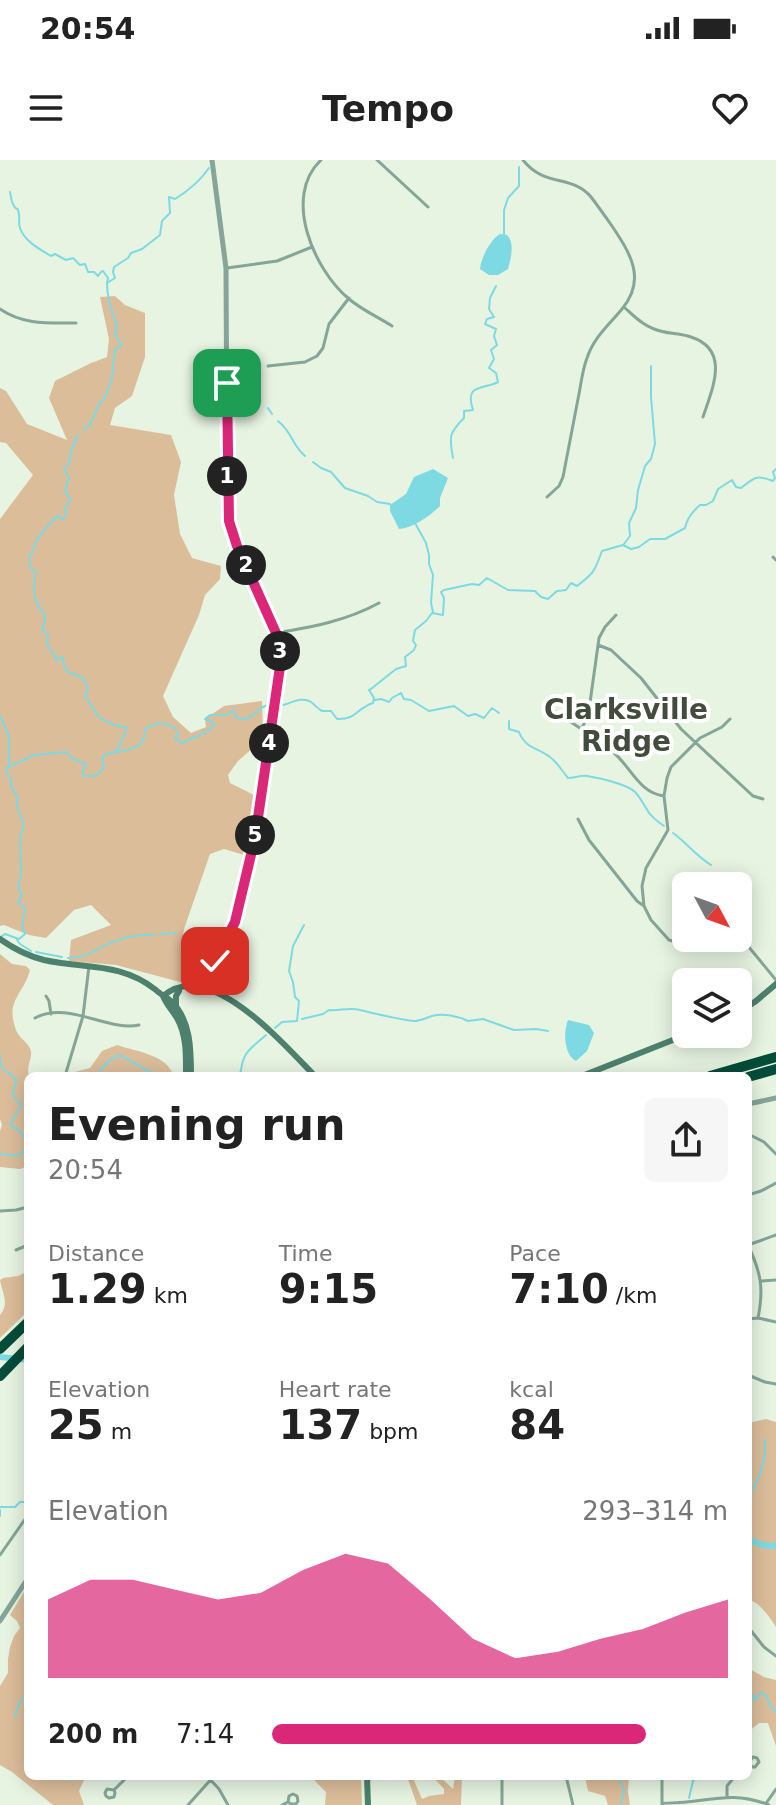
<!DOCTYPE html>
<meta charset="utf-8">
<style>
:root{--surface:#fff;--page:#f6f6f6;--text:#222;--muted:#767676;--accent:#db2777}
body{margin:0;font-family:"DejaVu Sans",sans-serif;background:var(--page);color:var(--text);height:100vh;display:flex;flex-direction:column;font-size:30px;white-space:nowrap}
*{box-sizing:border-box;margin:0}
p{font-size:26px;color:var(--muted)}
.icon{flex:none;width:44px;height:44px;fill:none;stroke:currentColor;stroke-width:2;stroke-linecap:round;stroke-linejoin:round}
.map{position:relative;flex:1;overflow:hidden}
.drawer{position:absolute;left:24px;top:912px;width:728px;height:708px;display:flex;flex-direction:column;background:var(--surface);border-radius:12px;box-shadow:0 4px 20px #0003}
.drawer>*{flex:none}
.needle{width:52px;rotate:131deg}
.fabs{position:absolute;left:672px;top:712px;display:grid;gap:16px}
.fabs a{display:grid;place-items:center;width:80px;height:80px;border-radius:12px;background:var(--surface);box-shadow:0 4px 20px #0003;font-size:40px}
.pin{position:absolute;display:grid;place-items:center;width:68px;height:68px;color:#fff;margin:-34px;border-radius:16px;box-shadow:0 4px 12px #0006}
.km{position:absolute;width:40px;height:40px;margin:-20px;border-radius:50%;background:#222;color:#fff;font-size:22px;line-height:40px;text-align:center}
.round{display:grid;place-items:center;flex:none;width:84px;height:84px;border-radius:12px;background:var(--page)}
.summary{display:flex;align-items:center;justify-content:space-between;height:136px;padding:0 24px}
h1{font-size:44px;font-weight:800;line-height:60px}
.stats{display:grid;grid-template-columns:repeat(3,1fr);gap:12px;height:136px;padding:8px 24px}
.stats div{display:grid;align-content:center}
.stats b{font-size:40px;font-weight:800}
.stats small{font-size:22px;font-weight:400}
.stats p{font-size:22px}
.chart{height:224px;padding:16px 24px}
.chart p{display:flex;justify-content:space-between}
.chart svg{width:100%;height:144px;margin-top:8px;fill:var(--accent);opacity:.7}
ul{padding:0 24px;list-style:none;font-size:26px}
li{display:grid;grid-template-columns:128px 96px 1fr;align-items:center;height:60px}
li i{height:20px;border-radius:10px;background:var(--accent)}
.status{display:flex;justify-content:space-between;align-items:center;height:56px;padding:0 40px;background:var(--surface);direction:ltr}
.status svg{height:22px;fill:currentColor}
header{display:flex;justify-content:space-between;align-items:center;height:104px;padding:0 24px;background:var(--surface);font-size:36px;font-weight:800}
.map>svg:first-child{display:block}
.green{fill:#dbbd9a}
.water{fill:#7ddae2}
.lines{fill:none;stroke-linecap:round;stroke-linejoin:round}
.stream{stroke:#7ddae2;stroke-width:2}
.river{stroke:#7ddae2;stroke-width:6}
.minor{stroke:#84a598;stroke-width:3}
.tertiary{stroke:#84a598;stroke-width:5}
.secondary{stroke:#4e806e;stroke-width:6}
.motorway{stroke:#064c3a;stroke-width:10}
.route-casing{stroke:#fff;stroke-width:16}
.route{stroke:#db2777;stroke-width:10}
.labels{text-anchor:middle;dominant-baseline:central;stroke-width:8;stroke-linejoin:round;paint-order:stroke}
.neighbourhood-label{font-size:28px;font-weight:bold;fill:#414c3d;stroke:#fff}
</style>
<div class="status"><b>20:54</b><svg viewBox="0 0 49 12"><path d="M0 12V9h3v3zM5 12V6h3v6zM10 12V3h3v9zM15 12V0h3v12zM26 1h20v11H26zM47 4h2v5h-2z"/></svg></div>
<header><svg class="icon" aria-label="menu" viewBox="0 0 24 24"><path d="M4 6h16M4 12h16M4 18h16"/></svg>Tempo<svg class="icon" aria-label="heart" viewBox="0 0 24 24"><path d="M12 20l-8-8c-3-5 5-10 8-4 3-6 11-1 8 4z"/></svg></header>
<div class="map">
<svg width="776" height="1645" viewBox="0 0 776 1645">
<rect width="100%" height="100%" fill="#e7f4e2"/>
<path class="green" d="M115,136L125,145L145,153V197L132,236L115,248L110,265L171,275L181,302L174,335L180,374L192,398L221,406L220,419L205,435L199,455L163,536L173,557L191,573L206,567L205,559L224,546L262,541L263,579L238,601L228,615L230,623L262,639L251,697L224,689L210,694L184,769L181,791L210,799L200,822L184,823L116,805L69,801L71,780L111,765L91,745L74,750L46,778L29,775L4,765L0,766V359L33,315L6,283L0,282V228L6,231L27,264L67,280L49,238L55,221L91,203L107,197L109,179L100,137Z
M0,794L12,804L26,806L30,810C23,836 5,840 16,870C19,879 29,882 31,891C32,900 26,906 29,916H28V1006L20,1009L0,1007V971L2,965L0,959Z
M117,885C137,892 166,894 174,916H73L75,912L90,908L102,891Z
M28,1111V1151L0,1178V1155C10,1144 2,1132 0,1120L3,1118L18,1116Z
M766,1259L776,1262V1467C769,1456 760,1443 748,1439V1263Z
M28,1425V1616H86L79,1631L84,1645H53L12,1612L0,1605V1526L8,1513V1499L10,1487L14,1476L20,1468L17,1461L10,1455Z
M748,1508L764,1517L776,1520V1586L768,1563H759L748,1572Z
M310,1616H361L362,1645H325L326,1632Z
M407,1616H412L422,1639L429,1636L444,1634V1629L432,1616H439L453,1629L455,1616H462L461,1645H417Z
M585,1616H629L628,1632L630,1645H608L605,1636L588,1631Z"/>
<path class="water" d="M500,74L507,75C515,83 511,98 508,109L498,115H489L480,109C481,98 490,80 500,74Z
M433,309L448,318L440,338V346C430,356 413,368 399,369L390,351V345L406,334L414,317Z
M568,860L589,865L594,873L587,891L576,901C564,895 563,872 568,860Z"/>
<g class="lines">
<path class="stream" d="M10,32C11,36 11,41 13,44C18,54 17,43 19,55C20,61 18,62 20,68C24,81 41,90 51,96L55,94L66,100L73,98L80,105L85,104L88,112H94L98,116L101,112L103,111L108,118L107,123
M504,76V50L508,38L519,26V7
M268,248L272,254
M278,261C293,273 291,284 305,296
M84,270L90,264L99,244L105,238L112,218L115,189L120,187L121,184L115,174L117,165C111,151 107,139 107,123L115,118L113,112L114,107L128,98L131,93L142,89L160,75L162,61L170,53L169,37L175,39C188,31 200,21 209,8
M78,275L70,293V301L64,310L69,317L65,331L71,340L65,348L66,355L63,359L57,356L38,377L33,391L29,396L30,407L36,413C33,421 33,437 38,445C45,456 48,455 42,469L48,475L47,485L54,494L56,500L62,497C66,517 70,511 83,518L88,528L85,537C91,542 91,547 96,553C102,562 116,566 126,567V571L116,591
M453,298C449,276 449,273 464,258V251L473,250C464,223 483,230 498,222L496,213L489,208L494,199L491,190L497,185L494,176L496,169L485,164L487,159L494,157L489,149L490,138L496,126
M313,302L321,308L331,312L345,328L368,336L377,342L390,344
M415,363L426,383L429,395V404L433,415L431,443L433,452
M624,384L630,376L629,363L636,348L638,330L645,306L651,299L655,284L651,237V206
M375,540L381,539L389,542L392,538L401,533L404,539L411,540L429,551L454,546L468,556L475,554L484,558L492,548L499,553
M277,546C288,546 300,535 311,542C315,545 318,549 322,551H331L337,559C356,560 357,548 373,543L374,538L369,530L371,529L396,509L406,506L405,497L414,490L416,485L413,481L415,470L426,461L432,453L443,455L444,438L441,432L444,430L472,424L479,425L487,418L508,430L535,431L541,437L548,439L557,431L566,430L571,423L577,426C595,412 594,412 602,391L623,385L631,389L639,387L650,379H665L685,368C687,358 693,351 700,345H706L713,341L718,329L732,320L736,327L741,328C754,318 756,314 773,321L775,318L773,312L776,309
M0,556L9,576V604
M509,561V569L519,572C525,588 538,588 550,597C558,603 562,611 568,618C574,618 581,615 587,616C599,618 627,624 635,632C640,637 642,642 646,648C650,656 657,661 664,666
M673,673C687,683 696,696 711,705
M160,774L176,773
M2,776L5,774L19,779L25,774L22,767L25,748L18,742L22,735L18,726L21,715L20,678L24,665L17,646L18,638L12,628L10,617L6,612V608L34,595L66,592L73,599L86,604L82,613L84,616H95L104,608L102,599L104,595C121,589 146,593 145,569C157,561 170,561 179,573L175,578L181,583L203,574L214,566L213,562L205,559L210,555H227L233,550L237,558C251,564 256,547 268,545
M17,780L20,784L31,791
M36,792L62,797
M68,798C80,798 88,795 98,789C114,780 136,773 154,775
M302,859L323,854L329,850C339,851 350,847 360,850C377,854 396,859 414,861C421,861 425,858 432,856C443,853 458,856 468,861L483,859L514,870L536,869L548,871
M297,861L299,841L295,837L293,822L289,811L293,786L304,765
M275,868L282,862L297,861
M0,895V902
M0,903C2,912 12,913 16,920C15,933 7,934 21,943C20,952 11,957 11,966L19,970L28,984L23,992L18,996L0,994
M99,916C100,907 111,898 119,895C134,901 147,913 163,916
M240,916C243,891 248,891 266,875
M28,1297V1305
M748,1336C760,1319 766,1301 765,1279
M0,1347H15L20,1342H28
M0,1350V1356
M748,1531L757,1539L761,1532L766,1535L770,1546L776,1552
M748,1547L754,1539
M15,1556L20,1541L28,1535V1528
M68,1616L70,1621
M616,1616L624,1629L621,1645
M689,1638L693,1621L698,1616"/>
<path class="river" d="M0,1197L28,1200
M748,1379L762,1385L776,1386"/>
<path class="minor" d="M321,0C282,37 314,110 349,139C362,150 378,157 392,166
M377,0L428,47
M523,0C545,28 572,14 591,37C598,46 605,56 612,66C630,93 647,119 622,149C609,165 594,177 587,198C582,211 581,225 578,239C573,265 568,291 563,317L559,326L547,337
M227,108L277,101L312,87
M624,147C633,155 642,165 654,169C666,174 679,173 691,177C731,190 712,229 703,257
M0,149C23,165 48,163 76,163
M268,206L305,202L317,196L323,188L329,164L349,138
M773,397L776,400
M276,473C312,467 346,461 379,443
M598,485L611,490L641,518L681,569L753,636L763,639
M556,552C575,565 595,577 613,592C631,607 639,633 664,636
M581,569L588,557L599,478L605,467L616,455
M578,659L589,680L637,741L644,746
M712,778L682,784L669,780L651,760L644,746L642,726L646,708L668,670L664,636L667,618L671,607L700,578L722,567L730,559
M736,778L748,786L776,820
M46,836L49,841L51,854
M35,858C67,840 109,872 139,865
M65,916L83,856L89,806
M748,974L764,982L776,994
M748,1035L761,1031L776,1023
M0,1051L16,1050L28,1047
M16,1090L28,1085
M761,1121L776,1120
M758,1158C764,1128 761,1113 748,1085L776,1075
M748,1159L758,1158L776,1162
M748,1215L765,1222L776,1224
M0,1395L28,1355
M748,1467L764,1487L776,1496
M748,1604L753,1597L757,1598L759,1602L755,1607H752L749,1603
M207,1616L219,1629L228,1645
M566,1616L573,1645
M662,1616V1645
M114,1630L107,1629L105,1633L106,1636L109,1638L114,1637L115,1633L114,1630L128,1616
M727,1637V1626L735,1616
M767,1642L776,1629
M663,1643C704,1645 727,1628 769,1645
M188,1645L214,1616
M282,1645L288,1642L291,1644H296L298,1641L297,1636L293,1634L289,1636L288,1642
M502,1645V1616"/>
<path class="tertiary" d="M204,827L238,753L262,636L273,543L281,500L276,473L237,386L229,361L227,300L226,108L212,0
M748,944L776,938
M0,1461L28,1418"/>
<path class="secondary" d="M0,779C14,789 28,796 44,800C85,809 121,802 156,830C160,834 166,837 171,841C191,860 191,890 191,916
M163,836C209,796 285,886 315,916
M163,836C166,844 172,850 177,858C187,876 186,896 186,916
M176,848V836L179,831
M738,853L756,841L776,824
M582,916L688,874
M367,1616L368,1645"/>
<path class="motorway" d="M710,916L776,897
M748,917L776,909
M0,1189L28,1162
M0,1216L28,1187"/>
</g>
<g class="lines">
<defs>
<path id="route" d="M215,801L235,762L255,678L281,500L276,473L237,386L229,361L227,223"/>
</defs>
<use href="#route" class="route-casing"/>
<use href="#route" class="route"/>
</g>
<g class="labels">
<g class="neighbourhood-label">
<text x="626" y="549">Clarksville<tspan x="626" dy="32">Ridge</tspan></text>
</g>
</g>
</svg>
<div class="fabs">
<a><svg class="needle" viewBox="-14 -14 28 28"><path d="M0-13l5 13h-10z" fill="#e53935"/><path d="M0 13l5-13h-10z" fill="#767676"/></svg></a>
<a><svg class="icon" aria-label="layers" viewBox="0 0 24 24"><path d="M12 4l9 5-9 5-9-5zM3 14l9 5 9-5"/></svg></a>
</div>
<div class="pin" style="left:227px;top:223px;background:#1e9e55"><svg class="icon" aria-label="arrive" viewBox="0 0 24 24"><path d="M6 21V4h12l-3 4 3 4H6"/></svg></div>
<div class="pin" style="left:215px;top:801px;background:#d93025"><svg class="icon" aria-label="check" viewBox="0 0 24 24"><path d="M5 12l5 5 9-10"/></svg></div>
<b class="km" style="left:227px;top:316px">1</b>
<b class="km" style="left:246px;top:405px">2</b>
<b class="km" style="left:280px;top:491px">3</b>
<b class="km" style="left:269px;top:583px">4</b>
<b class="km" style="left:255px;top:675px">5</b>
<section class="drawer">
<div class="summary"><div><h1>Evening run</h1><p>20:54</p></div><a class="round"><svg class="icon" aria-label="share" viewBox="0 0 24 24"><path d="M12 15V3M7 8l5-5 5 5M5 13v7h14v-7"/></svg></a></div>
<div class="stats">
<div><p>Distance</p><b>1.29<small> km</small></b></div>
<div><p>Time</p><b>9:15</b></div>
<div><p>Pace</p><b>7:10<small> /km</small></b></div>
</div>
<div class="stats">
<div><p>Elevation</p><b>25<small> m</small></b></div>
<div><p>Heart rate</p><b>137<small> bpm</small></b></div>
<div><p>kcal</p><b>84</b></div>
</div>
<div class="chart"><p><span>Elevation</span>293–314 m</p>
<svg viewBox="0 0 160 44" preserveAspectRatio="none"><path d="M0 44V20L10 14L20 14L30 17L40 20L50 18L60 11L70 6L80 9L90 20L100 32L110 38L120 36L130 32L140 29L150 24L160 20V44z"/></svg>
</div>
<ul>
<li><b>200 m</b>7:14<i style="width:82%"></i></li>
</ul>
</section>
</div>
